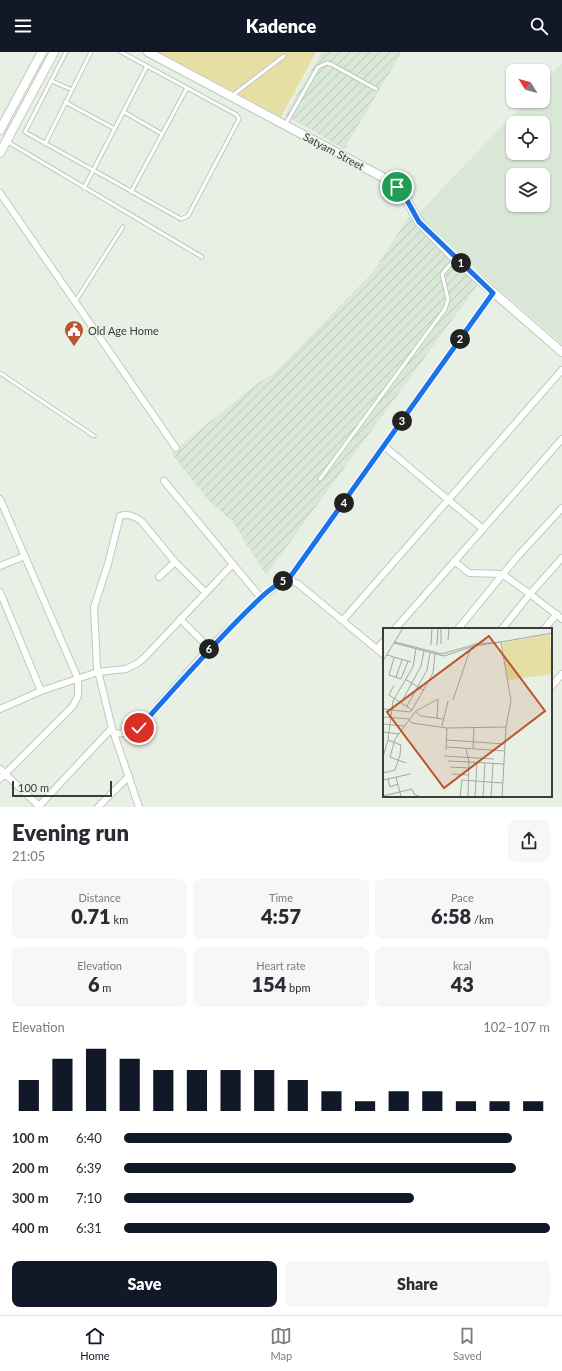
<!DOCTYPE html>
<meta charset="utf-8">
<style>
:root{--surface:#fff;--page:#f7f7f7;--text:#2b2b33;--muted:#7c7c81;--line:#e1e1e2;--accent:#111827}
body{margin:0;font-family:Lato,sans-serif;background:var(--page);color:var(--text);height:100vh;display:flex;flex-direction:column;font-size:15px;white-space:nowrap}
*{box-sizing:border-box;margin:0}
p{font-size:13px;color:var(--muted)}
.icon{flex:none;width:22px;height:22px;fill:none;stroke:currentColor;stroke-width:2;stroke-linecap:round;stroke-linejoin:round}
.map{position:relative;height:755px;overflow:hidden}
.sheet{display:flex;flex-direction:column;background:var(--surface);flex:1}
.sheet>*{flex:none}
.needle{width:26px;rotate:307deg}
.buttons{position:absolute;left:506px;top:12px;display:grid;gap:8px}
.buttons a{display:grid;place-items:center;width:44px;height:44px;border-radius:8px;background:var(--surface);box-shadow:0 1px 3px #0004;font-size:20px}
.scale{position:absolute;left:12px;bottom:10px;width:100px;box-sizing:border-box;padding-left:4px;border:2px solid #3a3d39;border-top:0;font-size:11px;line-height:14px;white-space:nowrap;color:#3a3d39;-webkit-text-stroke:3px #e8f0e6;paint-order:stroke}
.pin{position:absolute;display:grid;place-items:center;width:34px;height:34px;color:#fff;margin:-17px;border:2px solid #fff;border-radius:50%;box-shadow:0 1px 4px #0007}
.km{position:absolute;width:20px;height:20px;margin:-10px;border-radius:50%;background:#222;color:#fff;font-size:11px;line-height:20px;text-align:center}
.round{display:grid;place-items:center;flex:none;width:42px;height:42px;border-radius:8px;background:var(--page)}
.headline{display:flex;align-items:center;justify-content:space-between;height:68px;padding:0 12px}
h1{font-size:22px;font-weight:800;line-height:30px}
.metrics{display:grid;grid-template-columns:repeat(3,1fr);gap:6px;height:68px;padding:4px 12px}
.metrics div{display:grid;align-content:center;border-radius:8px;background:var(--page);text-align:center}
.metrics b{font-size:20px;font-weight:800}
.metrics small{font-size:11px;font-weight:400}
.metrics p{font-size:11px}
.chart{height:112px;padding:8px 12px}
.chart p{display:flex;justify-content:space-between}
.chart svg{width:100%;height:72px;margin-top:4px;stroke:var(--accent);stroke-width:6}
.action{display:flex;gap:8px;margin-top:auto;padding:8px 12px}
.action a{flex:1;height:46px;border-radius:8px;background:var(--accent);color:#fff;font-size:16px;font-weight:800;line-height:46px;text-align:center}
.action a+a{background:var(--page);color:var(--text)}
ul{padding:0 12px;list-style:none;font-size:13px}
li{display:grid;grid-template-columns:64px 48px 1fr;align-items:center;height:30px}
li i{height:10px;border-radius:5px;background:var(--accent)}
header{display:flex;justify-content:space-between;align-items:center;height:52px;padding:0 12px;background:var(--accent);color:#fff;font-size:18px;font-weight:800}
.tabs{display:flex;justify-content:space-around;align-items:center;height:56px;border-top:1px solid var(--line);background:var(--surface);font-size:11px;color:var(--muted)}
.tabs a{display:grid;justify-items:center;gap:2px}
.tabs .current{color:var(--accent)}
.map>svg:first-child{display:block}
.built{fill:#d9e7d7;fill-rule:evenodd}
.industrial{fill:url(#industrial-furrows)}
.pitch{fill:#e6dea3}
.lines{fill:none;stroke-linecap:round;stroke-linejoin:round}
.lane-casing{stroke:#c0c8be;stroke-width:5}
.street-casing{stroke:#c0c8be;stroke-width:8}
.secondary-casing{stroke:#c0c8be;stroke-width:10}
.lane{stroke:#fff;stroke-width:3}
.street{stroke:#fff;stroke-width:6}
.secondary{stroke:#fff;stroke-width:8}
.route-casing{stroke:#fff;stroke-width:8}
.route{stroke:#1a73e8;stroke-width:5}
.labels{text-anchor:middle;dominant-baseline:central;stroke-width:3;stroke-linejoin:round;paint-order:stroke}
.street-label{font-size:11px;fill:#3a3d39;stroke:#e8f0e6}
.poi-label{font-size:11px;fill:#3a3d39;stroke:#e8f0e6;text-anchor:start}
.inset-road{fill:none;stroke:#a2a8a1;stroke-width:1}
.view{fill:#bb552b;fill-opacity:0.15;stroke:#bb552b;stroke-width:2}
.inset-edge{fill:none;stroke:#3a3d39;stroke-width:2}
</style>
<header><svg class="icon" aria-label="menu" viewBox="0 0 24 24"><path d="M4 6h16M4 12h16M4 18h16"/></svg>Kadence<svg class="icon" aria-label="search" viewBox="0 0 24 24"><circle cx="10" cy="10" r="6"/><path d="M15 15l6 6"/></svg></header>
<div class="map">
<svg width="562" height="755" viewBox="0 0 562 755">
<defs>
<pattern id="industrial-furrows" width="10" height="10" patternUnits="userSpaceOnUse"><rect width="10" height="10" fill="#d9e7d7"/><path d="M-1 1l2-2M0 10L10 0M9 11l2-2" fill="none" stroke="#bbc7b9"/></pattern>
</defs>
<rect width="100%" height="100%" fill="#e8f0e6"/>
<path class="built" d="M562,11V292L415,165L526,49H543V31ZM513,71H543V101H513ZM513,123H543V153H513Z"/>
<path class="industrial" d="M322,0H402L344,97L285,63Z
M409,164L477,234L266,523L233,470L208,448L171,401L258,331L275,320L374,219Z"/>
<path class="pitch" d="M158,0H316L281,65Z"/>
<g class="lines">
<defs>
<path id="lane" d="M66,0L25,80L181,167L188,164L239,67L237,63L121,0
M52,29L72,38
M233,43L284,4
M65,50L115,77
M124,60L162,82
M285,73L318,15L327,11L331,12L376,37
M8,90L202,205
M45,92L91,0
M84,136L147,14
M131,140L187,36
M75,250L123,175
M0,321L94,384
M320,427L445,257L448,247L442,222L454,208"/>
<path id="street" d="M0,141L176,396
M384,394L483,477
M164,429L261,546
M0,447L78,627V644L73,654L0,727
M454,509L469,521L502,522L530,542L562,506
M0,514L25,504
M159,525L175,510
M288,528L493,241
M0,540L41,639
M180,567L209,596
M343,568L562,318
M395,577L562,387
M458,577L517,505L562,456
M502,577L530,542L562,567
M544,577L557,562
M377,597L384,589
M551,635L562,622
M0,657L41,639L98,620L126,617L138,611L144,606L232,513
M114,682L132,680L139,676L209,596L261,546L281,530L288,528L297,531L384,603
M0,717L40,755
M38,755L112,676
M98,755L129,724
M139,755L112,676L97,615L94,555L108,512L120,464C127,461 137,465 142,470L175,510L205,540"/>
<path id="secondary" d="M148,0L390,129L403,141L419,170L455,207L562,300
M0,78L42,0
M0,101L54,0"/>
</defs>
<use href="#lane" class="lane-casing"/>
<use href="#street" class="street-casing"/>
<use href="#secondary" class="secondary-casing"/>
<use href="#lane" class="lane"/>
<use href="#street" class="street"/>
<use href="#secondary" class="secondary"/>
</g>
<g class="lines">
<defs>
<path id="route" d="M139,676C174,637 208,598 245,561C258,549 271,533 288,528L493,241L419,170L403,141L397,135"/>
</defs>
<use href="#route" class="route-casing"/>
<use href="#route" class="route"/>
</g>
<defs>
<symbol id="civic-pin" viewBox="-11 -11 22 30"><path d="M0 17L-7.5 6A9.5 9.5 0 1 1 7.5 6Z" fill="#bb552b" stroke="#e8f0e6"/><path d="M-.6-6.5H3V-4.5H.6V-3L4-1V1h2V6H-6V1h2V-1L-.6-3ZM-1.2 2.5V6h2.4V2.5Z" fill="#fff"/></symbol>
</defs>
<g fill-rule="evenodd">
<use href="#civic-pin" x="63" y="267" width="22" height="30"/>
</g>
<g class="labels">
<g class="street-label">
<text transform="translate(334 99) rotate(28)">Satyam Street</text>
</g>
<g class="poi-label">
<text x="88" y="278">Old Age Home</text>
</g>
</g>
<g transform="translate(383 576)">
<rect width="169" height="169" fill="#e8f0e6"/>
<path d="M167,6L169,46L125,52L119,15Z" fill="#e6dea3"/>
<path class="inset-road" d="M65,12L66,0M118,14L128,73L123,99L119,169M118,14L169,5M11,15L61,28L91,18L118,14L93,16L59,26L12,14M58,16V0M48,17L49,0M54,17L55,0M4,27L28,34M11,30L6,47L18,51L25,33M0,33L20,0M13,49L19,32M22,51L40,62M11,57L6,67L29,82M70,72L88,19M18,75L38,38L41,23M24,78L44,42L47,25M1,81L26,84L29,82L50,45L52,26M33,84L38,88L60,91M0,89L26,91M26,92L29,95L64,100L63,122M0,96L21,98M59,98L65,73M64,100L123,99M0,104L16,106M64,112L122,116M64,119L122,123M83,121L86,134L121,136M90,121L91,99M61,128L111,131M0,129L5,112M65,133L86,134L85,169M23,135L7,129L12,111L33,83L55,71L54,90M67,139L86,140M0,145L12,142L17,127L18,117L5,112L10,73L30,39L33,20M69,146L86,147M13,149L18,169M5,151L7,159L15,156M0,152L27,146M0,168L29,161L31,166L37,169M77,169L79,152L120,155M92,169L94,135M100,169L102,135M108,169L110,136"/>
<path class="view" d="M106,8L162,83L61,160L4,84Z"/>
<rect width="169" height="169" class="inset-edge"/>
</g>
</svg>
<div class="buttons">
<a><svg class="needle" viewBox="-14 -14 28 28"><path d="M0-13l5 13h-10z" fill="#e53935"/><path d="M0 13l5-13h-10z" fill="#7c7c81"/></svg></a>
<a><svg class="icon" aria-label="locate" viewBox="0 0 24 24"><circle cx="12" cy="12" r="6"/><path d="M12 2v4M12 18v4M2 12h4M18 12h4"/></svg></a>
<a><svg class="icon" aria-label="layers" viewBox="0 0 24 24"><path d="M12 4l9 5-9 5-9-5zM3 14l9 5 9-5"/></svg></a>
</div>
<div class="scale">100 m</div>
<div class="pin" style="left:397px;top:135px;background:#1e9e55"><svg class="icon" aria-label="arrive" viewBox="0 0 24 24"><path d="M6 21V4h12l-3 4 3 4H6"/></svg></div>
<div class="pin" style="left:139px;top:676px;background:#d93025"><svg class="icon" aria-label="check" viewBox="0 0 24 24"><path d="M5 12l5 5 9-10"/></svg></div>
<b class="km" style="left:461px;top:211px">1</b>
<b class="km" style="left:460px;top:287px">2</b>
<b class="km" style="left:402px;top:369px">3</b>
<b class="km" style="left:344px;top:451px">4</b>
<b class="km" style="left:283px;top:529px">5</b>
<b class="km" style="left:209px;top:597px">6</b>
</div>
<section class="sheet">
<div class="headline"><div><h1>Evening run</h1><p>21:05</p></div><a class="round"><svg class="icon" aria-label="share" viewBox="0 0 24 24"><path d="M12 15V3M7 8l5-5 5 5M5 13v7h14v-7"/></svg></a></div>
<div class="metrics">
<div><p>Distance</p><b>0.71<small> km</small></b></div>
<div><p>Time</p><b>4:57</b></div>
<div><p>Pace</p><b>6:58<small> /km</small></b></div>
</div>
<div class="metrics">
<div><p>Elevation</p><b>6<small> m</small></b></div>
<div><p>Heart rate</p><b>154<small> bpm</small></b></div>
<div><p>kcal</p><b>43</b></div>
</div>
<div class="chart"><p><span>Elevation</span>102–107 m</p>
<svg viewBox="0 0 160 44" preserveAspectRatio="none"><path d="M5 44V25M15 44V12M25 44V6M35 44V12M45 44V19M55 44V19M65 44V19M75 44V19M85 44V25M95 44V32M105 44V38M115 44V32M125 44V32M135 44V38M145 44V38M155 44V38"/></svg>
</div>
<ul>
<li><b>100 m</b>6:40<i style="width:91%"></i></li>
<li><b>200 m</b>6:39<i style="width:92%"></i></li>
<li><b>300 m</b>7:10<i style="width:68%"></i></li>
<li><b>400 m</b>6:31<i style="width:100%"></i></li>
</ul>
<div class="action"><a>Save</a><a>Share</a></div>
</section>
<nav class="tabs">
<a class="current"><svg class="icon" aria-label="home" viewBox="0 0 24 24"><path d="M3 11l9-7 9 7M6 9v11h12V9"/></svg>Home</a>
<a><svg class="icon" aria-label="map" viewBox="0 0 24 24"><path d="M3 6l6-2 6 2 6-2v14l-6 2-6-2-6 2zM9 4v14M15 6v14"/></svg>Map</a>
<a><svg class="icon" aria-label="saved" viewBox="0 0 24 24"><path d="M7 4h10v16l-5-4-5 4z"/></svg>Saved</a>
</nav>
